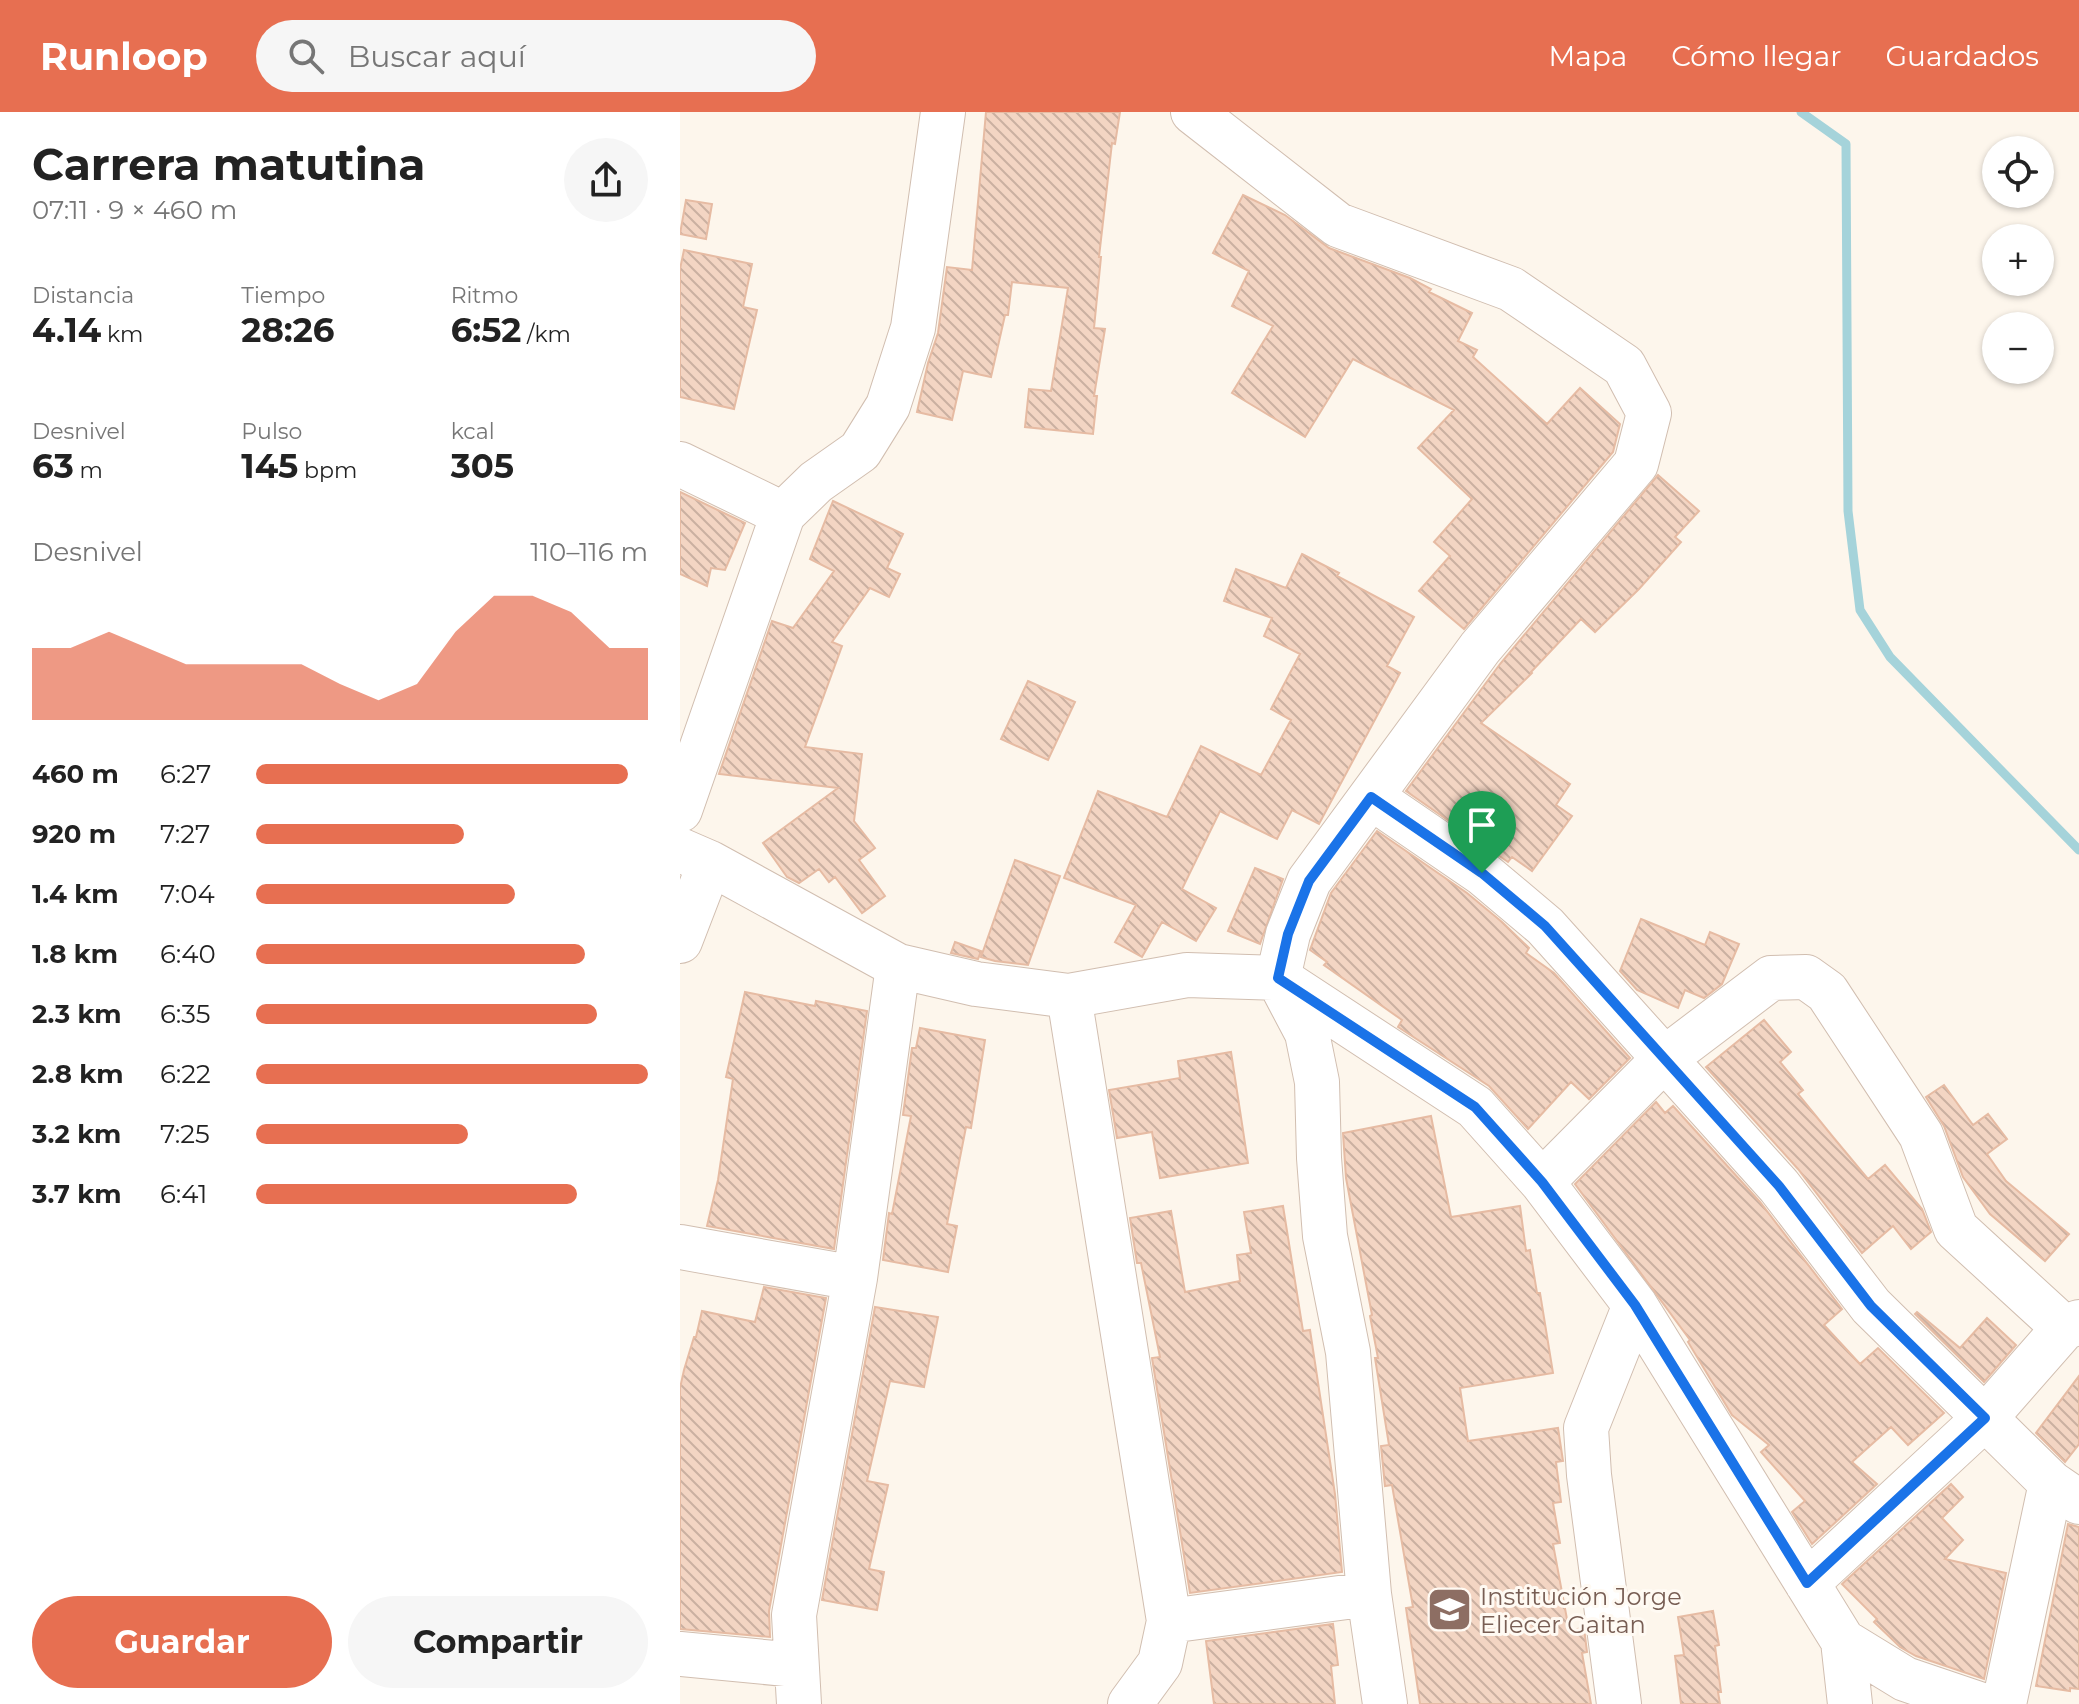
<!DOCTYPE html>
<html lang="es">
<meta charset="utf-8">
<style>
:root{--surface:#fff;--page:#f6f6f6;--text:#222;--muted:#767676;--accent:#e76f51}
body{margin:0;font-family:Montserrat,sans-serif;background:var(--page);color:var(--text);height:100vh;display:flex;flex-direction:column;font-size:30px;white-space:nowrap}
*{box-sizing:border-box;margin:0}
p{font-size:26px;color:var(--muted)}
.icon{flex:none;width:44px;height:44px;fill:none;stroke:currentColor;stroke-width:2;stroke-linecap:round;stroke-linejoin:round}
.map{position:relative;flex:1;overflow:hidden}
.drawer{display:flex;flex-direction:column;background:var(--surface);width:680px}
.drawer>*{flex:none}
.fabs{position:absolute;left:1302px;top:24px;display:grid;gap:16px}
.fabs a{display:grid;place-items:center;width:72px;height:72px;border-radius:50%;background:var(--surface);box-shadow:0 2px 6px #0004;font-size:40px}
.pin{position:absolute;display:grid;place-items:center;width:68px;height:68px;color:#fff;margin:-82px -34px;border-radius:50% 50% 50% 0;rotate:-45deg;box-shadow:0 0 8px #0007}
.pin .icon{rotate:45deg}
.round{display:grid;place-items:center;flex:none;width:84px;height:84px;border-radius:42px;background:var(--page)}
.summary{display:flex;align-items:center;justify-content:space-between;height:136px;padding:0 32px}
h1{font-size:44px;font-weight:700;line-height:60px}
.stats{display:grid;grid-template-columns:repeat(3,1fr);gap:12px;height:136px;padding:8px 32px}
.stats div{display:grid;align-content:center}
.stats b{font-size:34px;font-weight:700}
.stats small{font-size:22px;font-weight:400}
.stats p{font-size:22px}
.chart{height:224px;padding:16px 32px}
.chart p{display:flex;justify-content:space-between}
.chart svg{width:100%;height:144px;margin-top:8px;fill:var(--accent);opacity:.7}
.primary-button{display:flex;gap:16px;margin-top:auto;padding:16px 32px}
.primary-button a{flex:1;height:92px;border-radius:48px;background:var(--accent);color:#fff;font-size:32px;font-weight:700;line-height:92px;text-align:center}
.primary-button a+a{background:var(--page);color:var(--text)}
ul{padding:0 32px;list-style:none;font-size:26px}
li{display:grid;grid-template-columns:128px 96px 1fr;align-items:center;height:60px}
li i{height:20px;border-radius:10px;background:var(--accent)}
header{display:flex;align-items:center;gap:48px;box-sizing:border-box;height:112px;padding:0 40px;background:var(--accent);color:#fff}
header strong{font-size:38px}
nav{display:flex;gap:44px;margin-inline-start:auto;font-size:28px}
.search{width:560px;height:72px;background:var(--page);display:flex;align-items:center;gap:20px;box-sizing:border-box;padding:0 28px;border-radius:44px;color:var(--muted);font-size:30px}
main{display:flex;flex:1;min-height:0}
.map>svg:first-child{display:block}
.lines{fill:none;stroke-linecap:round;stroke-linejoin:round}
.stream{stroke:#a5d3da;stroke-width:9}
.building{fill:url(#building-back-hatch);stroke:#e6bba3;stroke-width:2}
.minor-casing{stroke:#d1beb0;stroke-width:46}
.minor{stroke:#fff;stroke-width:44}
.route-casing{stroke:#fff;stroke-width:16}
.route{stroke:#1a73e8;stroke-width:10}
.labels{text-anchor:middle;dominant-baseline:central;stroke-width:6;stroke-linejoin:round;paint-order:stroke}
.education-label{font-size:24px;fill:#785e54;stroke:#fffaf3;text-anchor:start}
</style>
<header>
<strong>Runloop</strong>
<div class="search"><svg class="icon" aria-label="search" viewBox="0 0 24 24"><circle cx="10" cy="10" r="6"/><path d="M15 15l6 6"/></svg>Buscar aquí</div>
<nav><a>Mapa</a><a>Cómo llegar</a><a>Guardados</a></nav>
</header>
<main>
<section class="drawer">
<div class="summary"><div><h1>Carrera matutina</h1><p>07:11 · 9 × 460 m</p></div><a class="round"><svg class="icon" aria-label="share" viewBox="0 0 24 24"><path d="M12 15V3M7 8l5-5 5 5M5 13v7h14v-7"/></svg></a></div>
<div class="stats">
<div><p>Distancia</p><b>4.14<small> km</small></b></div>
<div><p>Tiempo</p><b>28:26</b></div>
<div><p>Ritmo</p><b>6:52<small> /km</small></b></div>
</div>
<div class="stats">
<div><p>Desnivel</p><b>63<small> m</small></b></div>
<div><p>Pulso</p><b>145<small> bpm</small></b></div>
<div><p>kcal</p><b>305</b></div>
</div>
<div class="chart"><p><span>Desnivel</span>110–116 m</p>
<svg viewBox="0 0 160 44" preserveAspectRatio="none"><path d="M0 44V22L10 22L20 17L30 22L40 27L50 27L60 27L70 27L80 33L90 38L100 33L110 17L120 6L130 6L140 11L150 22L160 22V44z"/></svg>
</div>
<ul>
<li><b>460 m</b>6:27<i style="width:95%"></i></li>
<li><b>920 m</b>7:27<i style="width:53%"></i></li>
<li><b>1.4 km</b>7:04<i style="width:66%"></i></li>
<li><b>1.8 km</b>6:40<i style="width:84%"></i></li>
<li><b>2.3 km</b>6:35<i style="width:87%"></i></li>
<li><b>2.8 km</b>6:22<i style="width:100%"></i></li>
<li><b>3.2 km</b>7:25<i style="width:54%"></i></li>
<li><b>3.7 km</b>6:41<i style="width:82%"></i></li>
</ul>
<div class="primary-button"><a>Guardar</a><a>Compartir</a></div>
</section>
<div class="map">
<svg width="1399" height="1592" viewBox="0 0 1399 1592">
<defs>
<pattern id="building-back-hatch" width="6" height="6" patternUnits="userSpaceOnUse" patternTransform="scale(2)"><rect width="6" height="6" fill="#f3d5c3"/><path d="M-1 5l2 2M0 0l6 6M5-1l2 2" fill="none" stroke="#cab0a1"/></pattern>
</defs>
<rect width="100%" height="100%" fill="#fdf6ec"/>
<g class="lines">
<path class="stream" d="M1121,0L1166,32L1168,399L1180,498L1210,545L1399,738"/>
</g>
<path class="building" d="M306,0H440L435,32L432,31L419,145H421L414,216L425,217L414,284H417L413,322L345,315L349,277L371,279L388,176L332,170L328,203H325L311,265L283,259L272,308L237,300L248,251L258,221L267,155L292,158Z
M563,83L605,103L649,136L730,166L751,177L749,180L792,201L778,229L797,238L793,245L867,312L900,276L940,312L933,340L784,517L739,479L770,444L754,430L792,387L738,336L774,298L673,247L625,325L552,281L593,214L552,194L569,159L533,141Z
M6,88L32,92L26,127L0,122Z
M4,138L72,152L63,195L77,198L54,297L0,285V157Z
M978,363L1019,399L995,425L1001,430L959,477L915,520L901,507L851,560L852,561L801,611L890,672L876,693L892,704L852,759L832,745L828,750L726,679L820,552Z
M0,380L65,411L45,458L31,456L27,474L0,462Z
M153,389L223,422L207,456L220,462L209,485L190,476L152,530L162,534L125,635L182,642L174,709L195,736L179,748L205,784L182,801L155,765L149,770L139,757L119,771L107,765L83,731L158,676L39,662L92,509L113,516L154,459L130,447Z
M622,442L659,461L657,464L734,505L707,554L720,561L639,712L612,698L597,727L540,699L502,777L536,796L516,829L482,810L462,845L435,830L456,793L384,766L418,679L487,705L521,634L581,663L611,608L591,597L620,542L584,524L592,506L544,489L556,457L606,476Z
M348,569L395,590L368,648L321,627Z
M697,719L787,781L822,810L849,836L846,841L874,861L950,946L909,987L891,970L848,1017L809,974L718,915L722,908L644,853L647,850L630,838L651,781Z
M335,748L380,764L348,853L315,849L301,845Z
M575,756L603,767L580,832L548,819Z
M961,807L1025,833L1030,820L1059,832L1042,872L1024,886L1005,878L998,896L957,878L940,859Z
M275,830L301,839L298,847L271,841Z
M65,880L135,894L136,889L187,899L154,1137L27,1114L38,1068L53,967L46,965Z
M1084,908L1111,940L1100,950L1123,978L1118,982L1153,1025L1188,1067L1205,1053L1242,1097L1251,1120L1231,1137L1213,1114L1182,1141L1118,1057L1026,955Z
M240,916L305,928L291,1016L286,1015L267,1112L277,1114L268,1160L203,1148L209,1101L212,1102L231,1004L223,1003L232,936H236Z
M551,940L568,1051L480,1066L472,1020L437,1026L429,978L500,966L498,949Z
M1264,973L1293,1013L1308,1002L1327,1027L1307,1042L1326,1069L1389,1122L1365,1149L1310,1102L1283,1065L1264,1014L1246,985Z
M976,990L985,1001L993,994L1080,1090L1162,1197L1144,1213L1180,1252L1198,1236L1264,1301L1228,1333L1211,1315L1172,1350L1197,1372L1132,1432L1112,1400L1125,1389L1081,1340L1089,1333L1052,1303L1008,1230L1010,1228L895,1072Z
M751,1004L771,1105L840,1094L846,1139L850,1138L857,1181H860L873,1261L780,1276L788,1329L878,1316L883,1349L876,1350L881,1390L873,1391L880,1431L873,1432L889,1518L904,1516L907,1540L902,1541L911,1592H740L726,1496L733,1495L712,1373L705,1374L701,1334L709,1333L695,1246H698L690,1204L692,1203L666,1066L663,1021Z
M603,1094L623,1219L630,1218L655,1382L662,1460L510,1481L472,1246L480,1245L461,1151H457L450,1106L491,1099L505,1180L560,1169L557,1143L571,1141L564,1100Z
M84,1175L146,1186L89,1499L90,1525L0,1517V1276L4,1258L14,1225H16L22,1199L75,1210Z
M195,1195L258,1205L244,1275L210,1269L187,1369L208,1373L189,1457L204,1460L197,1498L142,1488Z
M1237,1200L1280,1236L1307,1206L1336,1233L1304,1270L1235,1202Z
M1399,1264V1332L1385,1350L1356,1321Z
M1271,1372L1283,1385L1262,1406L1283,1428L1265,1447L1326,1461L1304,1567L1236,1544L1220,1535L1194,1510L1197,1507L1162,1472Z
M1388,1412L1399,1415V1577L1390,1576V1579L1356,1574Z
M1033,1499L1039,1533L1035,1534L1041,1580H1038L1040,1592H1001L995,1544L1004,1543L998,1505Z
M653,1512L658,1553L651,1554L655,1592H534L526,1529Z"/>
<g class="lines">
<defs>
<path id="minor" d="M513,0L658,113L831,177L944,254L969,301L956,352L800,536L629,769L608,822L598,866L627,921L637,970L639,1046L645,1124L668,1240L689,1482L705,1592
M0,352L103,402
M691,685L802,761L865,814L1099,1074L1191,1194L1371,1371L1399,1390
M0,698L103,402L136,370L180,339L208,294L233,216L263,0
M0,738L30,751L218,854L296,872L389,884L507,863L598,866L795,995L862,1070L955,1193L1163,1529L1225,1567L1299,1592
M0,829L30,751
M389,884L489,1509L480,1551L450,1592
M862,1070L984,947L1091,866L1126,865L1147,880L1241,1023L1276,1117L1384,1216
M0,1135L175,1166
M1127,1471L1305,1306L1384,1216L1399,1210
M489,1509L689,1482
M1163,1529L1170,1592
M0,1542L116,1553
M119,1592L114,1503L175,1166L218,854
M939,1592L909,1363L906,1316L955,1193
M1324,1592L1371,1371"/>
</defs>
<use href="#minor" class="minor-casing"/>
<use href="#minor" class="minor"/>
</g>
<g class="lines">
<defs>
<path id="route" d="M691,685L802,761L865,814L1099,1074L1191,1194L1305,1306L1127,1471L955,1193L862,1070L795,995L598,866L608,822L629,769Z"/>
</defs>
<use href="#route" class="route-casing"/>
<use href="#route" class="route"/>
</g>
<defs>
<symbol id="school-square" viewBox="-11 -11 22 22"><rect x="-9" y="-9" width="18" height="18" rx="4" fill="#8d6e63" stroke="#fffaf3"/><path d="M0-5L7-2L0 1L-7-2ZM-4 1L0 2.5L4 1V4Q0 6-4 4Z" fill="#fff"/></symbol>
</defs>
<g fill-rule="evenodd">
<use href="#school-square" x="744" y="1472" width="51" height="51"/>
</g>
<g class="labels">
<g class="education-label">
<text x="800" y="1484">Institución Jorge<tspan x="800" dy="28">Eliecer Gaitan</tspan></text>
</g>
</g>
</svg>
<div class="fabs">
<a><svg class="icon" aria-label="locate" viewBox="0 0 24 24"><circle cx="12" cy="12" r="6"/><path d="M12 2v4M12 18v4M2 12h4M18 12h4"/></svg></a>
<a>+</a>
<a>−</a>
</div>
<div class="pin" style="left:802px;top:761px;background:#1e9e55"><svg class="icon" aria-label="arrive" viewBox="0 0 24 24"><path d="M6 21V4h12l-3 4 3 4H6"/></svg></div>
</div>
</main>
